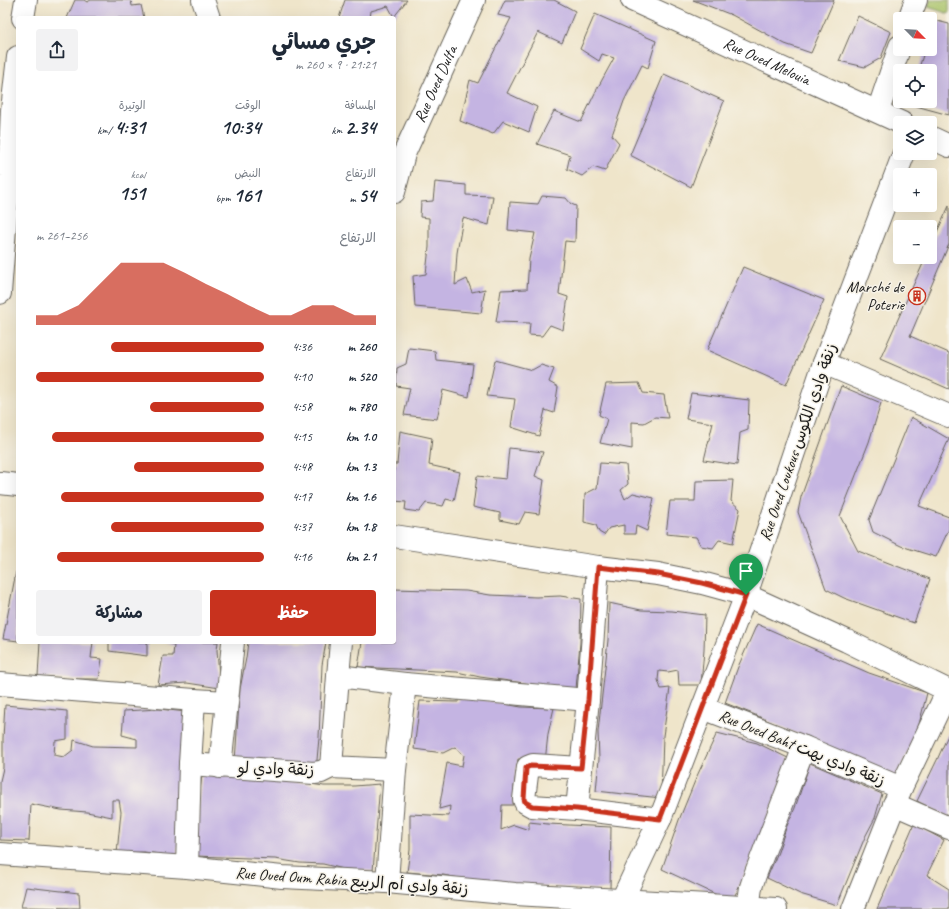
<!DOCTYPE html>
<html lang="ar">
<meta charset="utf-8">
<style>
:root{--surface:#fff;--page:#f2f2f3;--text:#1f2937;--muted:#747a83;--accent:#c8321e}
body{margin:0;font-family:Caveat,"Playpen Sans Arabic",sans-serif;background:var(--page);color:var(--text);direction:rtl;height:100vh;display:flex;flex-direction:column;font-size:15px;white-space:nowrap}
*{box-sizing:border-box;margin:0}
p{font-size:13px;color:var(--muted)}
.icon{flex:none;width:22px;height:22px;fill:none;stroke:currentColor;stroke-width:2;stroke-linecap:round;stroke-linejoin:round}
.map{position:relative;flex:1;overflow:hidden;direction:ltr}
.panel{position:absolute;left:16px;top:16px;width:380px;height:628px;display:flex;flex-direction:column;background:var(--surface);border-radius:4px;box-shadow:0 4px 16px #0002;direction:rtl}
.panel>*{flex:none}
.needle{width:26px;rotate:114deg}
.tools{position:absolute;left:893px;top:12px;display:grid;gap:8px}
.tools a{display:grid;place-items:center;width:44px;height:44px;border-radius:4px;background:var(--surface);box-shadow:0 4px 16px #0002;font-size:20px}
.pin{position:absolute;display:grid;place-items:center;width:34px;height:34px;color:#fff;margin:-41px -17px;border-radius:50% 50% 50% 0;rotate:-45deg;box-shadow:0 0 4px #0007}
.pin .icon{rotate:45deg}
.round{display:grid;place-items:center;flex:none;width:42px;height:42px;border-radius:4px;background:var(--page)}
.headline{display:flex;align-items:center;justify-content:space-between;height:68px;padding:0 20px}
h1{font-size:22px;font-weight:700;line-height:30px}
.figures{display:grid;grid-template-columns:repeat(3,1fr);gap:6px;height:68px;padding:4px 20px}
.figures div{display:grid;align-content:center}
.figures b{font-size:20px;font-weight:700}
.figures small{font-size:11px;font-weight:400}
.figures p{font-size:11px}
.chart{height:112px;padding:8px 20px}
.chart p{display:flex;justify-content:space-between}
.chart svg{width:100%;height:72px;margin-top:4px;fill:var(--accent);opacity:.7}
.primary-button{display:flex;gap:8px;margin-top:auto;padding:8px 20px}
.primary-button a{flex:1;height:46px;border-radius:4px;background:var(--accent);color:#fff;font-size:16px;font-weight:700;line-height:46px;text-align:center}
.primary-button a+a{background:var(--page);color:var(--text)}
ul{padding:0 20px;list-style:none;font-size:13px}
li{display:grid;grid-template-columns:64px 48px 1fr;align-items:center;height:30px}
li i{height:10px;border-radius:5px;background:var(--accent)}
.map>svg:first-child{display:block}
.green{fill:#a9c368;stroke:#627042}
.building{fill:#c4b4e2}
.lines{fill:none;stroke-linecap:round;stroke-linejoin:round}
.minor-casing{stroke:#666259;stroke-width:24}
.minor{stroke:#fff;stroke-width:22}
.route-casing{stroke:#fff;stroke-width:8}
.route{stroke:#c8321e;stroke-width:5}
.labels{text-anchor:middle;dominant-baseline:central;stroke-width:3;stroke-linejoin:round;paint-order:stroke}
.street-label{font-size:16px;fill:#1c1c1c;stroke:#f7f3e8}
.poi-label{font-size:16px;fill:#1c1c1c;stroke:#f7f3e8;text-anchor:end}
</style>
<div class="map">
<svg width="949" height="909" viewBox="0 0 949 909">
<rect width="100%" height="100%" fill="#f7f3e8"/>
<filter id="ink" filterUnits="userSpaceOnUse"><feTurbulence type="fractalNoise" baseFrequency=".025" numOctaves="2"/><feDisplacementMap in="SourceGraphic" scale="8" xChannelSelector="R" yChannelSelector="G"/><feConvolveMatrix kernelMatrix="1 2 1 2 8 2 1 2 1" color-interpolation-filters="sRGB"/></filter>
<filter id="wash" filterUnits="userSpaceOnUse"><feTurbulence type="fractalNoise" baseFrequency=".012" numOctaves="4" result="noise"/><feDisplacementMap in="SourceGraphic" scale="16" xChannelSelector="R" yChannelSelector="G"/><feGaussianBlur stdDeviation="0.9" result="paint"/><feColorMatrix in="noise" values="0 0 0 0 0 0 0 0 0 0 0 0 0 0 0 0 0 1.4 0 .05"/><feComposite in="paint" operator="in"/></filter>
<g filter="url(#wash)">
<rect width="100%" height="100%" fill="#efe5ca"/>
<path class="green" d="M930,0H949V14L928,7Z"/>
<g id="blocks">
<path class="building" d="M75,0H84L87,2L91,0H131L132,6L141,5L144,18H67Z
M345,0H407L394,17L388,6L371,11L370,18H339Z
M505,0H554L575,11L562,43L538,32L507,93L537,107L529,132L503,121L493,134L460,121L470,80L478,83L511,18L498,15Z
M693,0H834L811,53L785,44L732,15Z
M595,14L656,41L648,68L642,65L624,101L612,135L619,143L605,171L593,167L582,176L567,169L570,155L537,144L554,111L581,122L596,91L614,58L602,54L599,61L580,49Z
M858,16L891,32L881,58L865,67L839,61Z
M933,20L949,24V115L905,103L906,101H930V71H918L925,49H930V30Z
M664,74L724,101L691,187L630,155Z
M435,182L466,185V195L493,196L489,225L463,218L457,253L455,285L467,279L472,292L485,289L481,313L415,307L413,276L426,274L429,247V218L420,217L421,202L433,201Z
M542,196L566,198L571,204L576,206L575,242L565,241L562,267L559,294L568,297L563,330L550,325L542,336L529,335L530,323L496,322L501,290L527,289L529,259L535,233L508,230L510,202L538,204Z
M949,206V244L910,336L949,353V389L880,359L926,257H930V247Z
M743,267L824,300L786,385L707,350Z
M409,348L435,351L436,360L473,364L469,397L443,390L437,419L404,415L410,388L396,386L397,368L406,364Z
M495,360L532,370L541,365L554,369L549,382L558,387L554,413L545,410L539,436L511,427L515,399L487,396Z
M639,383L643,393L664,395L668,418L655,417L644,423L632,422V449L600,443L607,419L599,415L606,384Z
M841,386L881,403L869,442L840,516L858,551L930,579L914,623L844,598L826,589L798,512L801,497Z
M691,393L749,400L748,430L740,433L737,465L704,460L713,423L686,419Z
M911,417L949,439L919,506L949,517V529L936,557L901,546L873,532L869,520Z
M400,431L432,438L429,465L460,472L454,501L446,499L443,506L426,503L419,512L405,510L406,502L394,501V464H397Z
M509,448L543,452L535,476L544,480L539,514L525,512L519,524L500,520V513L473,507L477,476L506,479Z
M600,463L626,465L628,484L621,490L625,499L633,493L654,498L647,531L636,526L635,534H624V525L609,528L604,535L599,532L596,525L584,522L585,494L597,488Z
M733,480L731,501L740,509L733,543L719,540L713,548L701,546L696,537L666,534L670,501H695L696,481Z
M16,572H18V641L3,639Z
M394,589L466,591L490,595L536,597L560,596L581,599L580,643L576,689L553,687L480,677L457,672L358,667L362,642H394Z
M609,603L641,610L672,611L705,615L704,650L701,685H679L678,670L668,672L659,671L658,680L661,689L670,688L663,736L661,798L596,791L599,759L598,732L608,640Z
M757,624L869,673L927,693L917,732L896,778L753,714L725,703L738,667Z
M40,642H93L91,658L102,659L99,679H70L38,676Z
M109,642H151V643H147V656L109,651Z
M165,642H218L217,650L220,688L187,683L158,685L163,656H173L174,645Z
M248,642H326L322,665L319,738L316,771L235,761L240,689L246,658Z
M458,698L483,700L521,707L554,708L548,734L545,762L518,759L514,787L513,805H502L501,830L514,825L529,830V822L548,824L611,827L610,890L476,881L443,875L407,872L410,850V814L449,816L450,806L439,809L447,763L462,766L464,755L455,747L443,753L414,749L420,701L458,702Z
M5,705L67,711V739L55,741L54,755L64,757L73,750L74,740L93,746L137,747V739L122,735L124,711L159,709L187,712L177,856L144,852L117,853L121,812L119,800H112V817L87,812L61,810L31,804L29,841L0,840V781L3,768V738Z
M717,733L757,743L790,759L764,830L732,902L662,869L679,820L697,776Z
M949,733V817L917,801L937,760Z
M810,763L882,794L875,818L865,837L837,905L800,894L767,878L778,852L786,828L795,808Z
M202,775L305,783L324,786H354L380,784L373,871L344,869L323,864L300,863L275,859L195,856L197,815Z
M914,824L944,840L927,875L949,889V909H877Z
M26,887L79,893L80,908L21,907Z"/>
</g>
</g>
<g filter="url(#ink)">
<use href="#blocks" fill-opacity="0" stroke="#666259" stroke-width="1"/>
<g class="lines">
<defs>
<g id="minor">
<path d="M203,0L209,18"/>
<path id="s1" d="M632,0L902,123"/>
<path d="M23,18L26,0"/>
<path d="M909,19L916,0"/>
<path d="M878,111L900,46"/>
<path d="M930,137L949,146"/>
<path id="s2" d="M394,192L404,154L474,0"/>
<path d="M0,293L9,176L12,110L18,57"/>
<path d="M824,363L949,416"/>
<path d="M0,483L18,485"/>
<path d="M394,536L598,567L658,574L702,583L746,595L847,641L949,691"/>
<path d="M338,676L341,642"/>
<path d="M0,684L194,700"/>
<path d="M405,684L588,700"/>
<path d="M703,708L804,747L901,788"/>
<path d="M190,764L314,773L321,772L331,767"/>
<path d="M220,767L227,702"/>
<path d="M581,768L533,765L528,767L524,799L525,802L532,806L577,809L660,819"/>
<path d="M894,804L949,828"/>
<path d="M577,809L588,700L598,567"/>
<path d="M0,854L187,867L282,877L387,882L515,894L776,909"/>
<path d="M187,867L190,764L194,700L227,702L233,642"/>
<path d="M387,882L395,770L405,684L338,676L331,767L395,770"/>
<path d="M623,909L622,900L660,819L746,595L824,363L904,153"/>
<path d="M748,909L751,887L755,875L804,747"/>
<path d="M853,909L901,788L948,690"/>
</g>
</defs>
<use href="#minor" class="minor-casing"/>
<use href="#minor" class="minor"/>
</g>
</g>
<g class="lines" filter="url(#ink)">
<defs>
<path id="route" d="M598,567L658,574L702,583L746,595L660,819L577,809L532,806L525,802L524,799L526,768L530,766L581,768L588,700Z"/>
</defs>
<use href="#route" class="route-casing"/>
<use href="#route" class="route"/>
</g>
<defs>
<symbol id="building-ring" viewBox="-11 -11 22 22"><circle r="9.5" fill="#f7f3e8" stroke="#c8321e" stroke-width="1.5"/><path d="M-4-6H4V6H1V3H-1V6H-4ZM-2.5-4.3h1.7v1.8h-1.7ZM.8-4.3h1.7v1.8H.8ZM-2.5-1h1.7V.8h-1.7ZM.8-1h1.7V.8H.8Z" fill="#c8321e"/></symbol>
</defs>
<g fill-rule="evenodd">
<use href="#building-ring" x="907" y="286" width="20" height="20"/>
</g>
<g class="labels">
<g class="street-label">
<text stroke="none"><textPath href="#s1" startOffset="148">Rue Oued Melouia</textPath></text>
<text stroke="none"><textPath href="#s2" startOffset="116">Rue Oued Dulta</textPath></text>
<text transform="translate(798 442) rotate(-71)">Rue Oued Loukous زنقة وادي اللكوس</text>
<text transform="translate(802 748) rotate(22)">Rue Oued Baht زنقة وادي بهت</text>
<text transform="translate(276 769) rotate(2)">زنقة وادي لو</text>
<text transform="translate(352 881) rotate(4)">Rue Oued Oum Rabia زنقة وادي أم الربيع</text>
</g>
<g class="poi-label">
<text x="904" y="287">Marché de<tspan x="904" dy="18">Poterie</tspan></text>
</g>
</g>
</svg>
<div class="tools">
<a><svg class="needle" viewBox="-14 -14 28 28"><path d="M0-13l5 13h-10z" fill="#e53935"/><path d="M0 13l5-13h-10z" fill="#747a83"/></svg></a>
<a><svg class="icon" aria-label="locate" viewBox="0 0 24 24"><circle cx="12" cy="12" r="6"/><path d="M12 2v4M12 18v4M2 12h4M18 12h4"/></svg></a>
<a><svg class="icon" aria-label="layers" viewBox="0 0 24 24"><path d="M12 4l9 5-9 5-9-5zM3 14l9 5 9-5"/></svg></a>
<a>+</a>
<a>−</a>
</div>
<div class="pin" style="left:746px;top:595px;background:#1e9e55"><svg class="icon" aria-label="arrive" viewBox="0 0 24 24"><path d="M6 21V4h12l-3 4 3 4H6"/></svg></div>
<section class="panel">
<div class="headline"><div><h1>جري مسائي</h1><p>21:21 · 9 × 260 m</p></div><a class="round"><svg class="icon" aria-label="share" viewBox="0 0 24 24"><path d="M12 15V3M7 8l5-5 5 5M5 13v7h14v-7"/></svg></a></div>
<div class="figures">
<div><p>المسافة</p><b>2.34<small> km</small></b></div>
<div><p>الوقت</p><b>10:34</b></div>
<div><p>الوتيرة</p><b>4:31<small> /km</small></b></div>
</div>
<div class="figures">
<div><p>الارتفاع</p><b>54<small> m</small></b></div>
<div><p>النبض</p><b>161<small> bpm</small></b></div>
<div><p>kcal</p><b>151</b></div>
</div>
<div class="chart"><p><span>الارتفاع</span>256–261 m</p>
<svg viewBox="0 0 160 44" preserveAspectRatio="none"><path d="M0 44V38L10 38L20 32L30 19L40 6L50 6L60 6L70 12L80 19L90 25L100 32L110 38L120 38L130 32L140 32L150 38L160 38V44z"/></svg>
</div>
<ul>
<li><b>260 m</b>4:36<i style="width:67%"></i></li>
<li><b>520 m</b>4:10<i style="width:100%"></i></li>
<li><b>780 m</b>4:58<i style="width:50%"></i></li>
<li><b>1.0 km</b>4:15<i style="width:93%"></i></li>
<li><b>1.3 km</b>4:48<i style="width:57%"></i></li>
<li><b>1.6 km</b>4:17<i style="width:89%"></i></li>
<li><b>1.8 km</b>4:37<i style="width:67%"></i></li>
<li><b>2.1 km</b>4:16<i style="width:91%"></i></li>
</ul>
<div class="primary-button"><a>حفظ</a><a>مشاركة</a></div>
</section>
</div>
